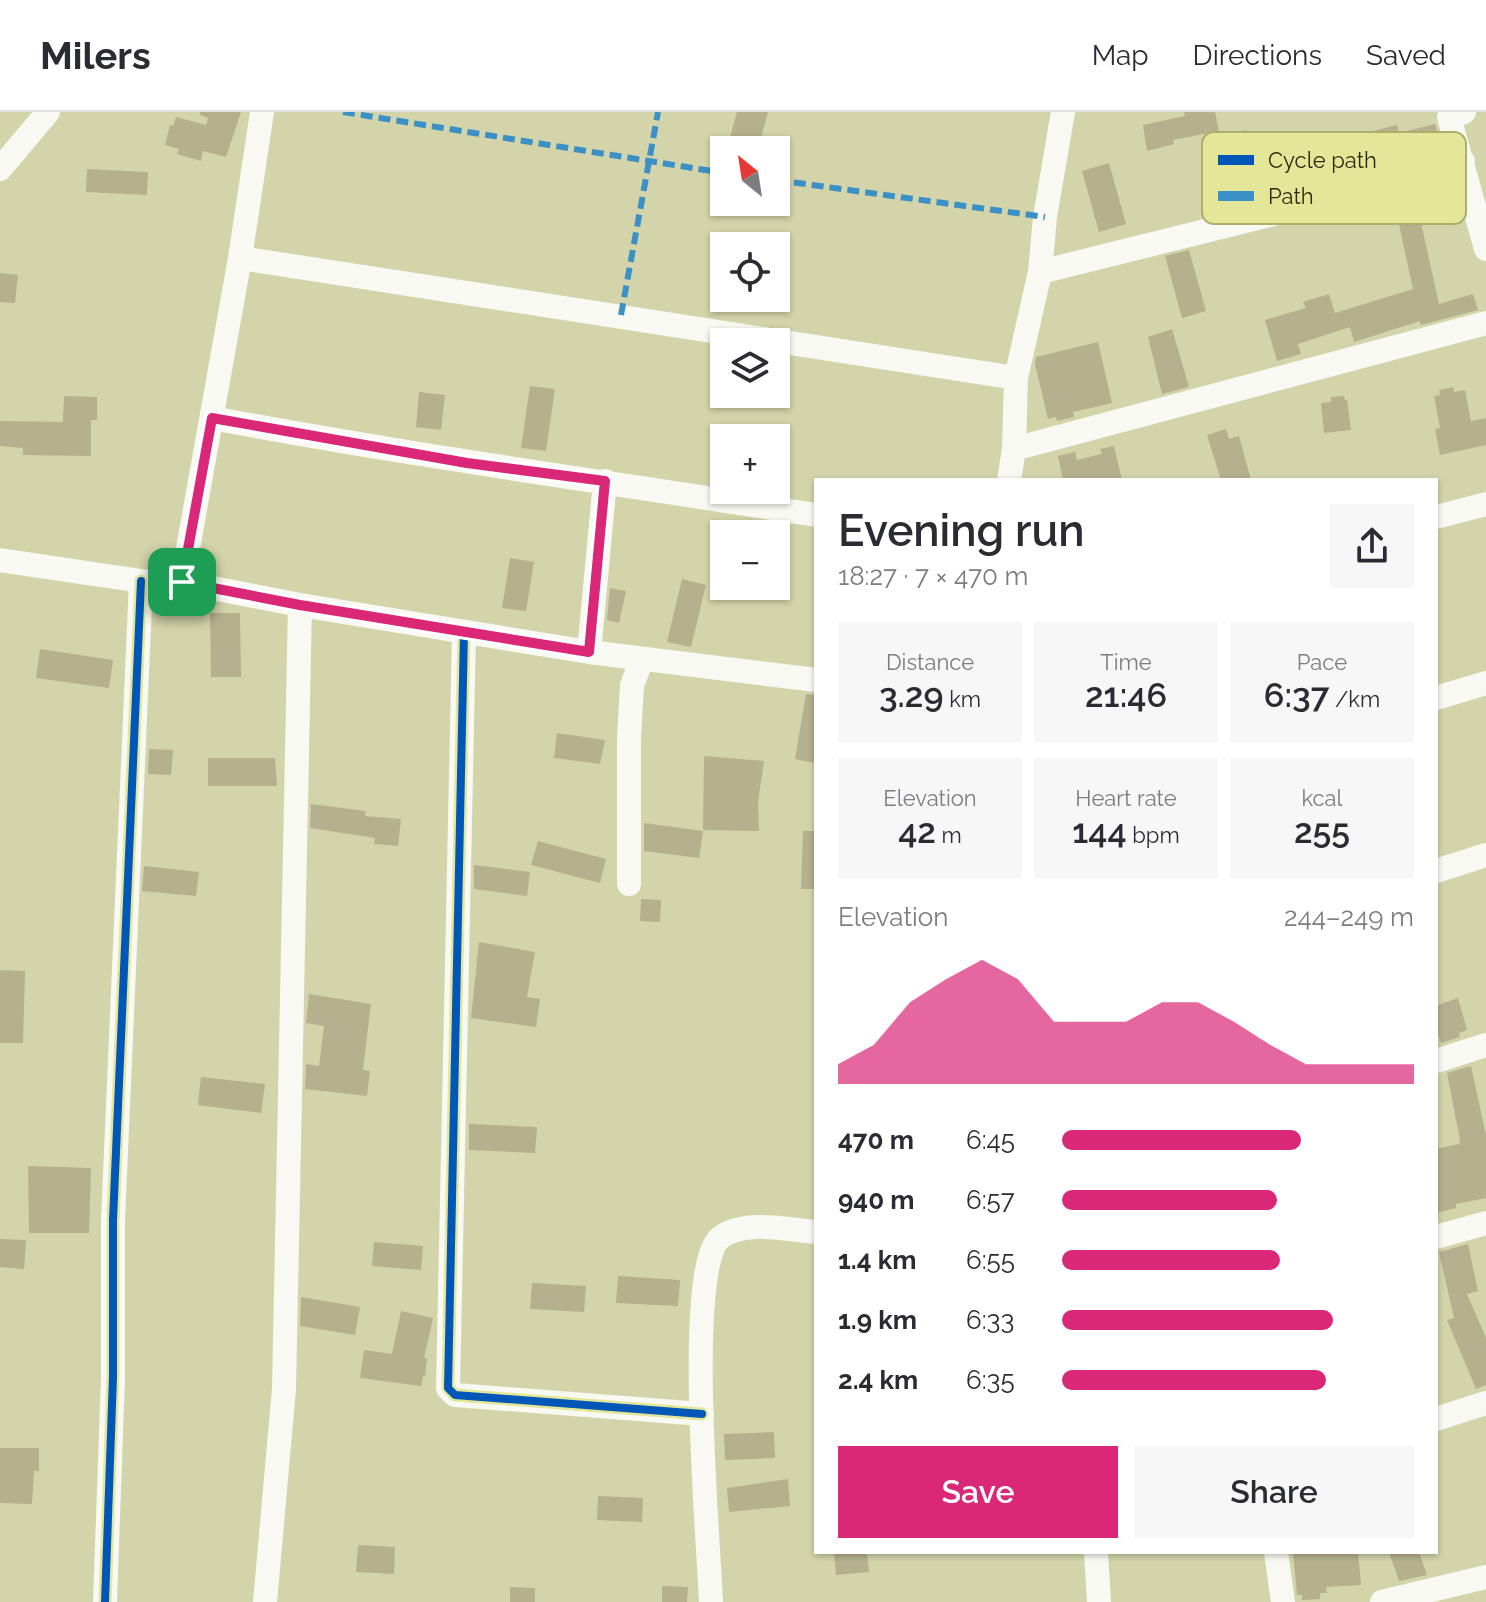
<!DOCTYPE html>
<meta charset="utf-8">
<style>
:root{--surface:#fff;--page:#f7f7f7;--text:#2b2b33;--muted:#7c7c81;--line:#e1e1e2;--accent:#db2777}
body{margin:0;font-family:Raleway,sans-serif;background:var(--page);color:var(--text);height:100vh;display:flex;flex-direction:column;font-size:30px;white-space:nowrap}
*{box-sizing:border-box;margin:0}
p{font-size:26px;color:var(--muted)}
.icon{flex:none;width:44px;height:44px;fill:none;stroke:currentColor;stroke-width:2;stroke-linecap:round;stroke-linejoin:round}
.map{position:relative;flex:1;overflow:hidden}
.side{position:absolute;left:814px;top:366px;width:624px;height:1076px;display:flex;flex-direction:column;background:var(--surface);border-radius:0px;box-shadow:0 2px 6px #0004}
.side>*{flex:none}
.needle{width:52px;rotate:330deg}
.buttons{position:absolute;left:710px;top:24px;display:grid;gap:16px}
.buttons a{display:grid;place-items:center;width:80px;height:80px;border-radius:0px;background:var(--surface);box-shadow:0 2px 6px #0004;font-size:40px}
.pin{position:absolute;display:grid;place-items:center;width:68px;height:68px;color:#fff;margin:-34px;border-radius:16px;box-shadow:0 4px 12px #0006}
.round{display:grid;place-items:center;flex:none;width:84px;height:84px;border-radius:0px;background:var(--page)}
.overview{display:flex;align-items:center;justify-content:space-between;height:136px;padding:0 24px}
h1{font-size:44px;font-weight:600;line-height:60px}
.stats{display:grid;grid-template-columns:repeat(3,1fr);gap:12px;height:136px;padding:8px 24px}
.stats div{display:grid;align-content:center;border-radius:0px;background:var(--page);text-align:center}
.stats b{font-size:34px;font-weight:600}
.stats small{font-size:22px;font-weight:400}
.stats p{font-size:22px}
.chart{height:224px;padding:16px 24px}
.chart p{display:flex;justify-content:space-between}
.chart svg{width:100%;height:144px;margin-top:8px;fill:var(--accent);opacity:.7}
.cta{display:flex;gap:16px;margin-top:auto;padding:16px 24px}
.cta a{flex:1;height:92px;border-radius:0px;background:var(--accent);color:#fff;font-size:32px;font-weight:600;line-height:92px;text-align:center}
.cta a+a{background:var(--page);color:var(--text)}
ul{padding:0 24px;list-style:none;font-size:26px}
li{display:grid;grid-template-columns:128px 96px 1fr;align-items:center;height:60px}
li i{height:20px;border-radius:10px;background:var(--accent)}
header{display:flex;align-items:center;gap:48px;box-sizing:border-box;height:112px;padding:0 40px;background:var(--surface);border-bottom:2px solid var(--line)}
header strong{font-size:38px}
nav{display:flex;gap:44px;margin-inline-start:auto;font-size:28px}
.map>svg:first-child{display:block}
.building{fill:#b5b08e}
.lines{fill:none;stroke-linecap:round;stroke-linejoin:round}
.minor{stroke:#f8f9f2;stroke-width:24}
.quiet{stroke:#3b90c6;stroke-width:6;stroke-dasharray:12 6;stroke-linecap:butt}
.cycleway-casing{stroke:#e4e698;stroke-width:13}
.cycleway{stroke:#0057b8;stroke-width:8}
.route-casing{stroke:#fff;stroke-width:16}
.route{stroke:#db2777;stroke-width:10}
.key{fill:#e4e698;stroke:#adae6e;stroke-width:2}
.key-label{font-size:22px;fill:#2c2d0c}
</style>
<header>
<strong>Milers</strong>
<nav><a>Map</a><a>Directions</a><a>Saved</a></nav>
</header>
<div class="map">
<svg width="1486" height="1490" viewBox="0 0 1486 1490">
<rect width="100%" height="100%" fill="#d3d4aa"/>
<path class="building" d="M200,0H241L226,45L203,39L201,49L177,42L179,37L165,33L170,13L173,14L176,5L206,13L208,6L200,3Z
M737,0H768L759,33L730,25Z
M1184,0H1215L1219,19L1173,28L1174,32L1147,39L1143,13L1185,4Z
M1435,12L1442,36L1382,53L1373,19L1397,13L1399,21Z
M1246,18L1260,79L1243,82L1245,92L1232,95L1217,25Z
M1109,51L1126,112L1099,120L1082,59Z
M87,57L148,60L147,83L86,80Z
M1414,79L1439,192L1473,182L1478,198L1421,213L1420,209L1354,230L1350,215L1298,232L1301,242L1277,249L1265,208L1306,196L1303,190L1329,182L1335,201L1413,177L1393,85Z
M1189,138L1206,199L1182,206L1165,144Z
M0,161L18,163L15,191L0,190Z
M1172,217L1189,275L1162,282L1148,225Z
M1098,230L1112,291L1073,300L1074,305L1057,309L1056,305L1048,307L1035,252L1036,245Z
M530,274L555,277L546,339L521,336Z
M1453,275L1454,280L1465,278L1471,309L1486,306V333L1440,343L1435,317L1440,316L1434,284L1440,283L1439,278Z
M419,280L445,283L441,318L416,315Z
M64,284L97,285V308H91V344L23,343V336L0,334V309L63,310Z
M1344,284L1345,288H1347L1351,318L1324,321L1321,291L1331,290V285Z
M1226,317L1229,327L1239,324L1251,368H1221L1207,323Z
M1114,334L1122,368H1063L1058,344L1075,340L1077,348L1102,342L1100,337Z
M510,446L534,450L526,499L502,496Z
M682,467L706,473L691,535L667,530Z
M610,476L626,479L619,511L607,508Z
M210,501H240L241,565H211Z
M40,537L113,548L109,576L36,566Z
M806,582L816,583V651L795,647Z
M557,621L605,628L600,652L554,646Z
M149,637L173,638L171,663L148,662Z
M704,644L764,649L758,690L759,719L703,718Z
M208,646H275L277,674H208Z
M311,692L366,699L365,704L401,707L398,734L374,732L375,726L310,716Z
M644,711L703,719L699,746L644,739Z
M803,719H816V777H801Z
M538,729L606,747L600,771L531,753Z
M474,753L530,760L527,784L474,777Z
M144,754L199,760L196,784L142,779Z
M641,787L661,788L660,810L640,809Z
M479,830L535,840L527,885L540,887L536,915L471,906Z
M0,858L25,859L23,931H0Z
M309,882L371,892L363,958L370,959L367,984L305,977L306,952L319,954L324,914L306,911Z
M1458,886L1467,918L1459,921L1460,925L1441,931L1436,915V894Z
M1471,954L1486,1023V1086L1456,1092V1096L1436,1101V1037L1459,1032L1460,1028L1447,961Z
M201,965L265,972L261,1001L198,993Z
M469,1012L537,1015L535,1041L469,1038Z
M28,1054L91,1056L89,1121H29Z
M0,1127L26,1128L24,1157L0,1155Z
M374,1130L423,1134L421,1158L372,1154Z
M1468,1132L1478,1179L1467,1182L1486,1226V1273L1476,1277L1447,1208L1454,1206L1439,1140Z
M618,1164L680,1168L678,1194L616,1191Z
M532,1171L586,1174L584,1200L530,1197Z
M301,1185L360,1195L355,1223L300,1214Z
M401,1199L433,1206L424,1246H427L425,1264H423L421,1274L360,1266L364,1238L392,1242Z
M774,1320L775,1346L725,1348L724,1322Z
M0,1336H39V1359H34L32,1392L0,1391Z
M788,1367L790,1394L729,1400L727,1376Z
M598,1384L643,1386L642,1410L597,1408Z
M358,1433L395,1435L394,1462L356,1460Z
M834,1440H867L869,1460L836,1463Z
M1293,1440H1358L1361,1473L1326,1475L1327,1481H1320V1487L1302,1488V1483H1297Z
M1389,1440H1419L1427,1463L1399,1469Z
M662,1474L688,1475L687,1490H662Z
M510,1475L535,1476V1490H510Z"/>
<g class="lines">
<path class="minor" d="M1464,0L1449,5L1486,137
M0,57L48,0
M240,146L1016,266
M1040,160L1334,87L1463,49
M212,306C413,344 615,371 816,403
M1014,337L1486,211
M1009,368L1014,337L1016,266L1040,160L1045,105L1063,0
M1436,405L1486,392
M0,448L141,469L182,470L300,493L589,540L816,568
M182,470L240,146L262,0
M464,520L448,1276L455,1283L702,1302
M589,540L605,369
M1436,586L1486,571
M1436,759L1486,743
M629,772V626L632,573L642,547
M1436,949L1486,933
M1436,1125L1486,1111
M1436,1307L1486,1291
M1096,1440L1099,1490
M1276,1440L1283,1490
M105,1490L113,1265V1108L141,469
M265,1490L284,1277L300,493
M711,1490C709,1434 684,1155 720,1126C744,1107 788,1118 816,1120
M1382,1490L1486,1465"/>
<path class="quiet" d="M343,0L724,61
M776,68L1045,105
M621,203L658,0"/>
<defs>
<path id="cycleway" d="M464,520L448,1276L455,1283L702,1302
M105,1490L113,1265V1108L141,469"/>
</defs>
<use href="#cycleway" class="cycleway-casing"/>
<use href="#cycleway" class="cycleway"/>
</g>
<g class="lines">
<defs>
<path id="route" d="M212,306L467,351L605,369L589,540L300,493L182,470Z"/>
</defs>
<use href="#route" class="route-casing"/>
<use href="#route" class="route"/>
</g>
<rect x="1202" y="20" width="264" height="92" rx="12" class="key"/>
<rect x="1218" y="43" width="36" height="10" fill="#0057b8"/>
<rect x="1218" y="79" width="36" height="10" fill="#3b90c6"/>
<g class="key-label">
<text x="1268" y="56">Cycle path</text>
<text x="1268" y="92">Path</text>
</g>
</svg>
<div class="buttons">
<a><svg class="needle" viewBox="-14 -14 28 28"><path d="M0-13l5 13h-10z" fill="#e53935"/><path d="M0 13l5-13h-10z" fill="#7c7c81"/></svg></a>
<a><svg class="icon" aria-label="locate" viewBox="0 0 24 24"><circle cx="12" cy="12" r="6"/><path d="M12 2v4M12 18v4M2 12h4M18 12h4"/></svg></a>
<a><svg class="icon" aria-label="layers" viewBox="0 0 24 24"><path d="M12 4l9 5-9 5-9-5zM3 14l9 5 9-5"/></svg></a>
<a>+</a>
<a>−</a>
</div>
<div class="pin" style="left:182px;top:470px;background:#1e9e55"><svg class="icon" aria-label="arrive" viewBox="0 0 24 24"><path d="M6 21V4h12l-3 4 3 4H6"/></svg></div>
<section class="side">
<div class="overview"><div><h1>Evening run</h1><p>18:27 · 7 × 470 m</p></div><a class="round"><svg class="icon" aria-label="share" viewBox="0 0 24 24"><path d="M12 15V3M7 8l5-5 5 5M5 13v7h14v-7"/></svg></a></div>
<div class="stats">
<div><p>Distance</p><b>3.29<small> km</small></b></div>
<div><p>Time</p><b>21:46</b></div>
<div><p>Pace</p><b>6:37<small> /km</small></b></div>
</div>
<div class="stats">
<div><p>Elevation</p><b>42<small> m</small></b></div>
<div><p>Heart rate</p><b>144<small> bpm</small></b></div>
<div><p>kcal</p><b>255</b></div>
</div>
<div class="chart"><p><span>Elevation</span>244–249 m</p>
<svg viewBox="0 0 160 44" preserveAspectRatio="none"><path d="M0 44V38L10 32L20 19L30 12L40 6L50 12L60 25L70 25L80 25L90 19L100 19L110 25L120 32L130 38L140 38L150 38L160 38V44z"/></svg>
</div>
<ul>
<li><b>470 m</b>6:45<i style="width:68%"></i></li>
<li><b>940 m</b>6:57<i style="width:61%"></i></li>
<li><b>1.4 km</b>6:55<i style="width:62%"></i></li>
<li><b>1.9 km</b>6:33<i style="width:77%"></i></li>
<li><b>2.4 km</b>6:35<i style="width:75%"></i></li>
</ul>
<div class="cta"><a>Save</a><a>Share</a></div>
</section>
</div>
